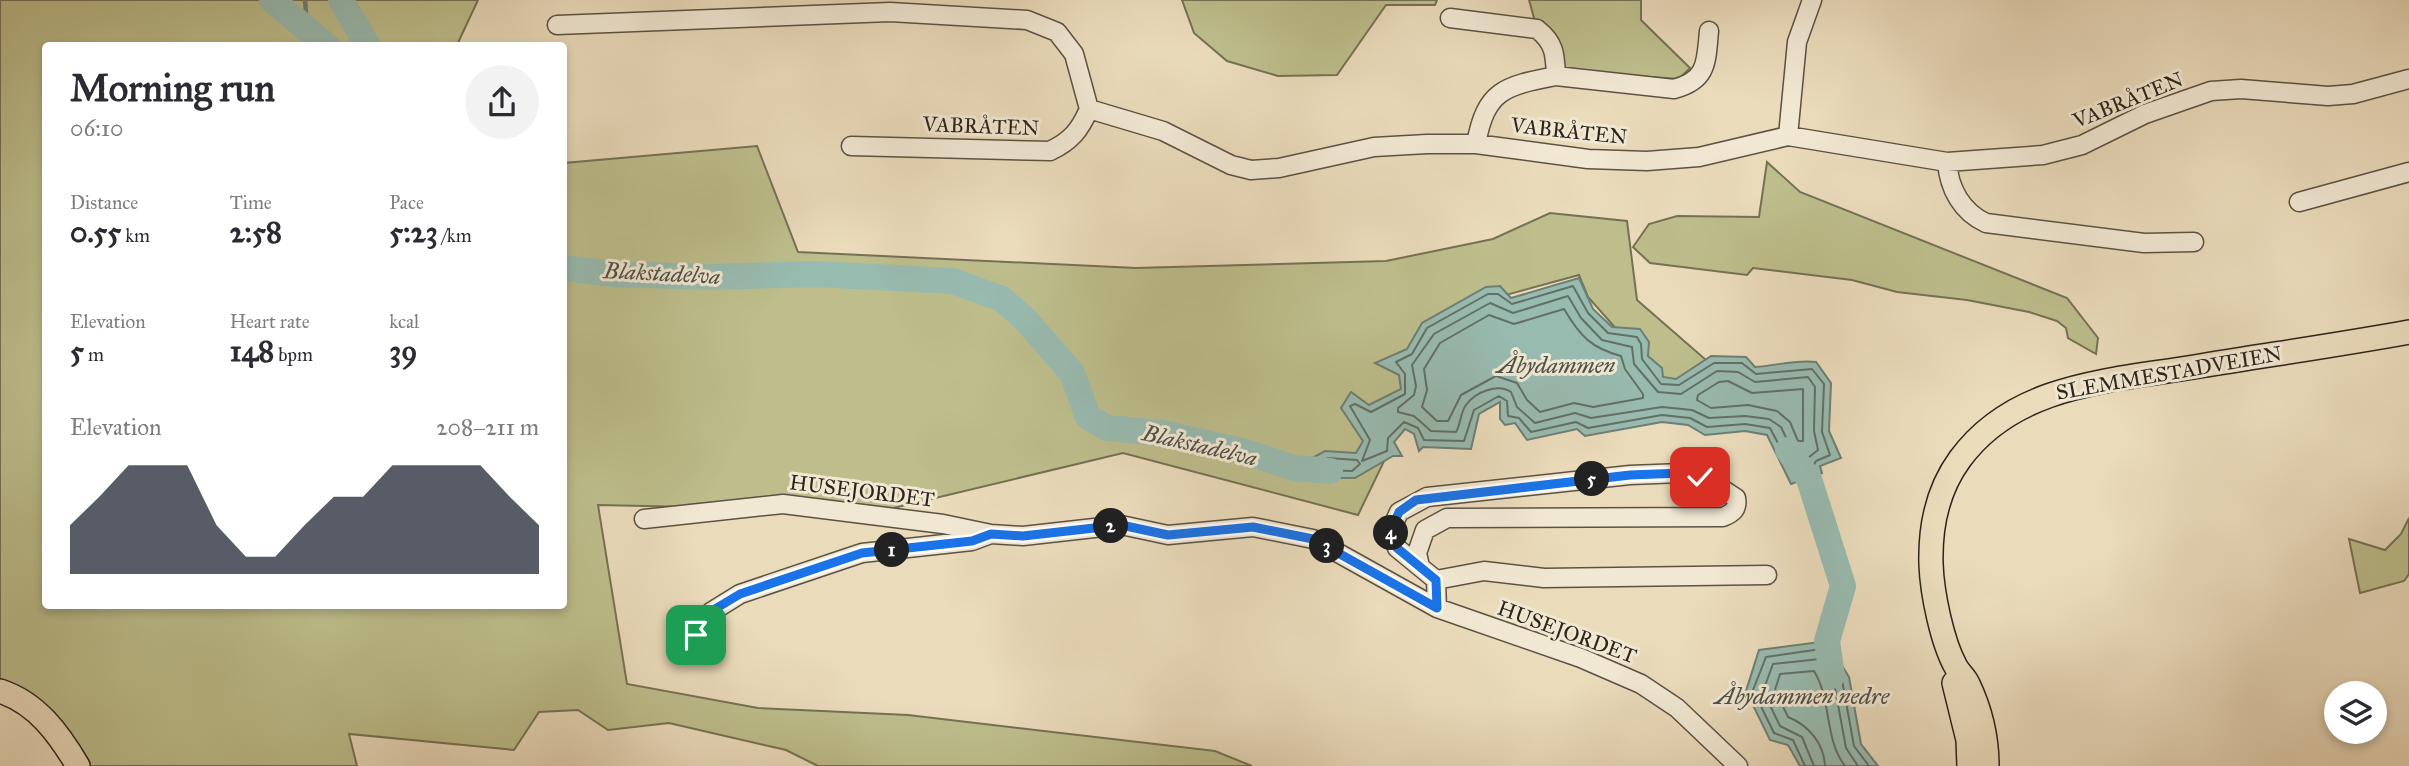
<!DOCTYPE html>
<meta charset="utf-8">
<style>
:root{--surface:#fff;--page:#f2f2f3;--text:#2b2b33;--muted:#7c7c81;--accent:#111827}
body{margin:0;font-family:"IM FELL Great Primer",serif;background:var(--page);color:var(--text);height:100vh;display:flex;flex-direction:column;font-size:26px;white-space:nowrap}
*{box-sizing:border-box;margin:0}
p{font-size:23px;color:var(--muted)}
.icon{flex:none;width:38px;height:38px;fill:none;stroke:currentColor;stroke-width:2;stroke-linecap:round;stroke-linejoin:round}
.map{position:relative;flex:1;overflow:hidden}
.side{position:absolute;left:42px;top:42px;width:525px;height:567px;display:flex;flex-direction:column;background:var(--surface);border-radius:7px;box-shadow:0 4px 10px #0003}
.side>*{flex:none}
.controls{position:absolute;left:2324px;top:681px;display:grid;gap:14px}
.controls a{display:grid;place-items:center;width:63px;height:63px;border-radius:50%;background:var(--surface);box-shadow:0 4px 10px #0003;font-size:35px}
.pin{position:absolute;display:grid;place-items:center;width:60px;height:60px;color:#fff;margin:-30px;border-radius:14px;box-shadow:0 4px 10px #0006}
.km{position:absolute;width:35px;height:35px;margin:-18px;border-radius:50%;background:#222;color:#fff;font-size:19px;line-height:35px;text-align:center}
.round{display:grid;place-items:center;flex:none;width:74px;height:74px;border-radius:37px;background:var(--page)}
.headline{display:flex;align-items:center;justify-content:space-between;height:119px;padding:0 28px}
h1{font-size:38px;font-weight:700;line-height:52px}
.stats{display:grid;grid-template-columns:repeat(3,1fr);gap:10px;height:119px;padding:7px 28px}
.stats div{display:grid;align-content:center}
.stats b{font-size:30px;font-weight:700}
.stats small{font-size:19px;font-weight:400}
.stats p{font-size:19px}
.chart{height:196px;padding:14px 28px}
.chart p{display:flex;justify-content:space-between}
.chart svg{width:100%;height:126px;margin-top:7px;fill:var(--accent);opacity:.7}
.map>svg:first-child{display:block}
.green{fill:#bdbe8c;stroke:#757154;stroke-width:2}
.water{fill:#98bbb0;stroke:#6d7f74;stroke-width:2}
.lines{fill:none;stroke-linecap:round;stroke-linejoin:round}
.shore{stroke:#627066;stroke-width:2}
.stream{stroke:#6d7f74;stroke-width:4.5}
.river{stroke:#98bbb0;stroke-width:26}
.minor-casing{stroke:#5c5243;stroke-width:21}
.major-casing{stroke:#2d241b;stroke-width:26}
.minor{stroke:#f1e8d3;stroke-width:18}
.major{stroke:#eadbbb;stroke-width:23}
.route-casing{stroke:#fff;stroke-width:14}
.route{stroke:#1a73e8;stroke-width:9}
.labels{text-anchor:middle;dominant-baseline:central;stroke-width:6;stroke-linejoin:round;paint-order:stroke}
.street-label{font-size:21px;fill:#2d241b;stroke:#f1e8d3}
.water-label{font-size:23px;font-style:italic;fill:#4d5148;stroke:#f1e8d3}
</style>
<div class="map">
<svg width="2409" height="766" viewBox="0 0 2409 766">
<rect width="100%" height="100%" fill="#eadbbb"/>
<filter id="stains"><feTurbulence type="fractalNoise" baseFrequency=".00286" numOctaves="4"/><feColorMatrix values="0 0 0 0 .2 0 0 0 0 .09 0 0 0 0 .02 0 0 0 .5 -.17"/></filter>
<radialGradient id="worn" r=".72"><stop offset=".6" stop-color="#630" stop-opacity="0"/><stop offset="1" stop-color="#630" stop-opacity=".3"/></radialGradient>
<path class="green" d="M0,0H478L457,45L46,46V606H564V163L757,146L798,252L1136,268L1386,261L1493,239L1550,213L1627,221L1637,300L1706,360L1673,393L1588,297L1579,275L1458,308L1358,515L1123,453L881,511L598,505L627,684L758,708L908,715L1215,751L1252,766H818L786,750L669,723L608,730L578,710L539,712L514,750L349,734L357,766H89L0,697Z
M1182,0H1181H1437L1435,5H1386L1337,75L1278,76L1227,61L1194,33Z
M1529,0H1641V20L1690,68L1679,79L1564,71C1561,45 1562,36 1536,25Z
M1767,162L1800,192L2067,298L2098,338L2096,354L2068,338L2066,328L2057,321L2029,312L1967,300L1897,292L1852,280L1753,268L1747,275L1650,263L1633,247L1649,224L1677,216L1759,217Z
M2409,518V574L2404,581L2360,593L2349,539L2385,550L2401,534Z"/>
<path class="water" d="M1579,278L1593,309L1612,327L1640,329L1649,342L1648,356L1662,368L1663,377L1676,379L1711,356L1746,357L1755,367C1776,366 1796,359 1816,362L1831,383L1829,431L1841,458L1820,466L1822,473L1791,484L1767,435L1745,431L1705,435L1688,425L1662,422L1585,436L1577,429L1527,440L1515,423L1505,425L1500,419V402L1479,414L1471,449L1423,447L1419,451L1414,434L1405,429L1394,442L1402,456H1393L1355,478H1307L1289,460L1305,462L1325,451L1356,453L1363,441L1341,408L1351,392L1369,405L1401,389L1399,375L1375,363L1407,349L1422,323L1486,287L1500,286L1511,298Z
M1827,641L1849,677L1861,744L1878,766H1800L1788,745L1770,740L1746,691L1759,650Z"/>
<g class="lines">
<path class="shore" d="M1573,286L1588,313L1608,333L1637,337L1641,344L1642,359L1661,384L1679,385L1714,363H1742L1756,374L1812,369L1824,384L1822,432L1830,455L1816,461L1811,470L1795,475L1770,428L1745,424L1707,427L1690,418L1662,415L1588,428L1576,422L1531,432L1519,418L1508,416L1507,401L1499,396L1474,410L1464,441L1424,440L1418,428L1404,422L1388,438L1387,451L1362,461L1370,440L1350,406L1355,404L1371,412L1405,394V374L1396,362L1412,354L1427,328L1488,294H1498L1512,304Z
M1568,296L1581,318L1602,340L1632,347L1634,364L1658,392L1681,394L1717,371L1738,372L1755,382L1808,377L1815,387L1814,431L1818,450L1799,465L1781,427L1769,419L1745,416L1709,418L1692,410L1662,407L1591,418L1575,413L1535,423L1517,407L1511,392C1498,383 1475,392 1466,405C1460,413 1461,424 1456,432L1431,431L1414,416L1398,412V408L1414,395L1416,386L1412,365L1434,334L1490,303L1513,313Z
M1564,309C1580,336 1591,348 1621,356L1625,369L1643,394V398L1593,407L1574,403L1540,412L1527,400L1517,383L1496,376L1461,395L1448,421H1437L1422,407L1427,390L1424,369L1440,343L1489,315L1514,324Z
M1728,381L1752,393L1803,389V441H1798L1790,422L1777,411L1748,405L1711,408L1697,400L1698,395L1719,382Z
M1328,458L1357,460L1360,464L1352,471L1314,470L1315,465Z
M1805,766L1793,740L1774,733L1753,690L1766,657L1821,649L1842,680L1854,746L1869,766
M1814,766L1802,737L1780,726L1763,691L1773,664L1820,659L1834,683L1846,748L1858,766
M1825,766C1824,743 1808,725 1788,717L1775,690L1780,674L1814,671C1832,700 1824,739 1845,766"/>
<path class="stream" d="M305,0L307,27"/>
<path class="river" d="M272,0L327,46
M341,0L368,46
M564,268L613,274L707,277L816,274L953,281L1002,299L1025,319L1072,373L1088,417L1107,428L1162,433L1246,452L1294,468L1330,471
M1788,450L1809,479L1843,586L1827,641L1832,676"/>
<defs>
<path id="minor" d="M1450,18L1537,29C1555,43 1555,55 1556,76
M557,25L890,12L1027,20L1057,32L1074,54L1089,109
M1788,136L1797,42L1812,0
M1476,144C1486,90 1504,86 1556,76L1674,89C1708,80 1706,62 1709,31
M851,146L1050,151C1071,141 1080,130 1089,109L1163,131L1231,165L1251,170L1279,168L1374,147L1427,144H1476L1588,159L1647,161L1699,157L1788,136L1947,162L2043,155L2082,145L2145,114L2211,91L2241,89L2328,96L2353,94L2409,79
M1947,162C1949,189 1962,212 1986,223L2144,243L2194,242
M2299,202L2409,172
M644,519L783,504L943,524L991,534
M1420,566L1417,553L1425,530L1447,518L1723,517C1733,513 1738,509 1736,498L1710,481L1682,473L1630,475L1427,497L1399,512L1391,530L1397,548L1436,580L1437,608
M1436,580L1484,571L1544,578L1767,575
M696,635L711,612L740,594L862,553L972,541L991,534L1023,536L1121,525L1168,535L1253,527L1313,539L1437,608L1581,658L1641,684L1677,708L1738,766"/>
<path id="major" d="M1954,683L1968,740L1969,766
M0,691C37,703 59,734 78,766
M1987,766C1987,738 1980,709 1968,684C1965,677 1959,673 1956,667C1942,642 1932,593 1931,564C1930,527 1938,489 1960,459C2015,384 2110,381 2194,367C2266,355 2338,345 2409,332"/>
</defs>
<use href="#minor" class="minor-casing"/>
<use href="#major" class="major-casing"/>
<use href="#minor" class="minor"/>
<use href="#major" class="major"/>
</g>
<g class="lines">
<defs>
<path id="route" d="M696,635L710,612L740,594L862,553L972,541L991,534L1023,536L1121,525L1168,535L1253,527L1313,539L1437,608L1436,580L1397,548L1391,530L1399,512L1416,500L1630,475L1682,473L1700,477"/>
</defs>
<use href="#route" class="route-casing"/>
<use href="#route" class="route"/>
</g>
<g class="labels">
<g class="street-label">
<text transform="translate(2128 100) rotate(-22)">VABRÅTEN</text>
<text transform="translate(981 126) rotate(2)">VABRÅTEN</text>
<text transform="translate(1569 131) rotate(6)">VABRÅTEN</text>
<text transform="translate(2169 373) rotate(-10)">SLEMMESTADVEIEN</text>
<text transform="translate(862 491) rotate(7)">HUSEJORDET</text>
<text transform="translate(1567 632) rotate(20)">HUSEJORDET</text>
</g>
<g class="water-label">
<text transform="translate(662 273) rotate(3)">Blakstadelva</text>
<text x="1556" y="365">Åbydammen</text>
<text transform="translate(1200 445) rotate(13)">Blakstadelva</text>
<text x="1802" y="696">Åbydammen nedre</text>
</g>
</g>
<rect width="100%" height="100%" filter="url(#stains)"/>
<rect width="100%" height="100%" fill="url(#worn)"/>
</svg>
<div class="controls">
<a><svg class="icon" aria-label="layers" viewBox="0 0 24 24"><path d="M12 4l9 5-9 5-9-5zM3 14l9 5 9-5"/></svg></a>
</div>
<div class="pin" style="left:696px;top:635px;background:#1e9e55"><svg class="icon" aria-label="arrive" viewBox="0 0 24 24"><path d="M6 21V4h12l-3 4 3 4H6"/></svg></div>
<div class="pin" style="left:1700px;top:477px;background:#d93025"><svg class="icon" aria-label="check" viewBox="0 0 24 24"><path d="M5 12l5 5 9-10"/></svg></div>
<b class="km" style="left:892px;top:550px">1</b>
<b class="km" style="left:1111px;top:526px">2</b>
<b class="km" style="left:1327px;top:546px">3</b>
<b class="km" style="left:1391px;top:533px">4</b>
<b class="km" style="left:1592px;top:479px">5</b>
<section class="side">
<div class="headline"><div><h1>Morning run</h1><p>06:10</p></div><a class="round"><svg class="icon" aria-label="share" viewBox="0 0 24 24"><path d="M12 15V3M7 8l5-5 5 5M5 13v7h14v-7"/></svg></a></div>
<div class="stats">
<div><p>Distance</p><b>0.55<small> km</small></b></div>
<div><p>Time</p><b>2:58</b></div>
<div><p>Pace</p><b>5:23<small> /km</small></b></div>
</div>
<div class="stats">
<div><p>Elevation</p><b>5<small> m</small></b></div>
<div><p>Heart rate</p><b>148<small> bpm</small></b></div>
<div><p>kcal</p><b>39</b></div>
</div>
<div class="chart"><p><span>Elevation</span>208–211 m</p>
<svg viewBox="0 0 160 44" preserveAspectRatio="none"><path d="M0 44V27L10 17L20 6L30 6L40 6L50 27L60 38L70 38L80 27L90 17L100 17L110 6L120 6L130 6L140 6L150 17L160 27V44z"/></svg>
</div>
</section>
</div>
